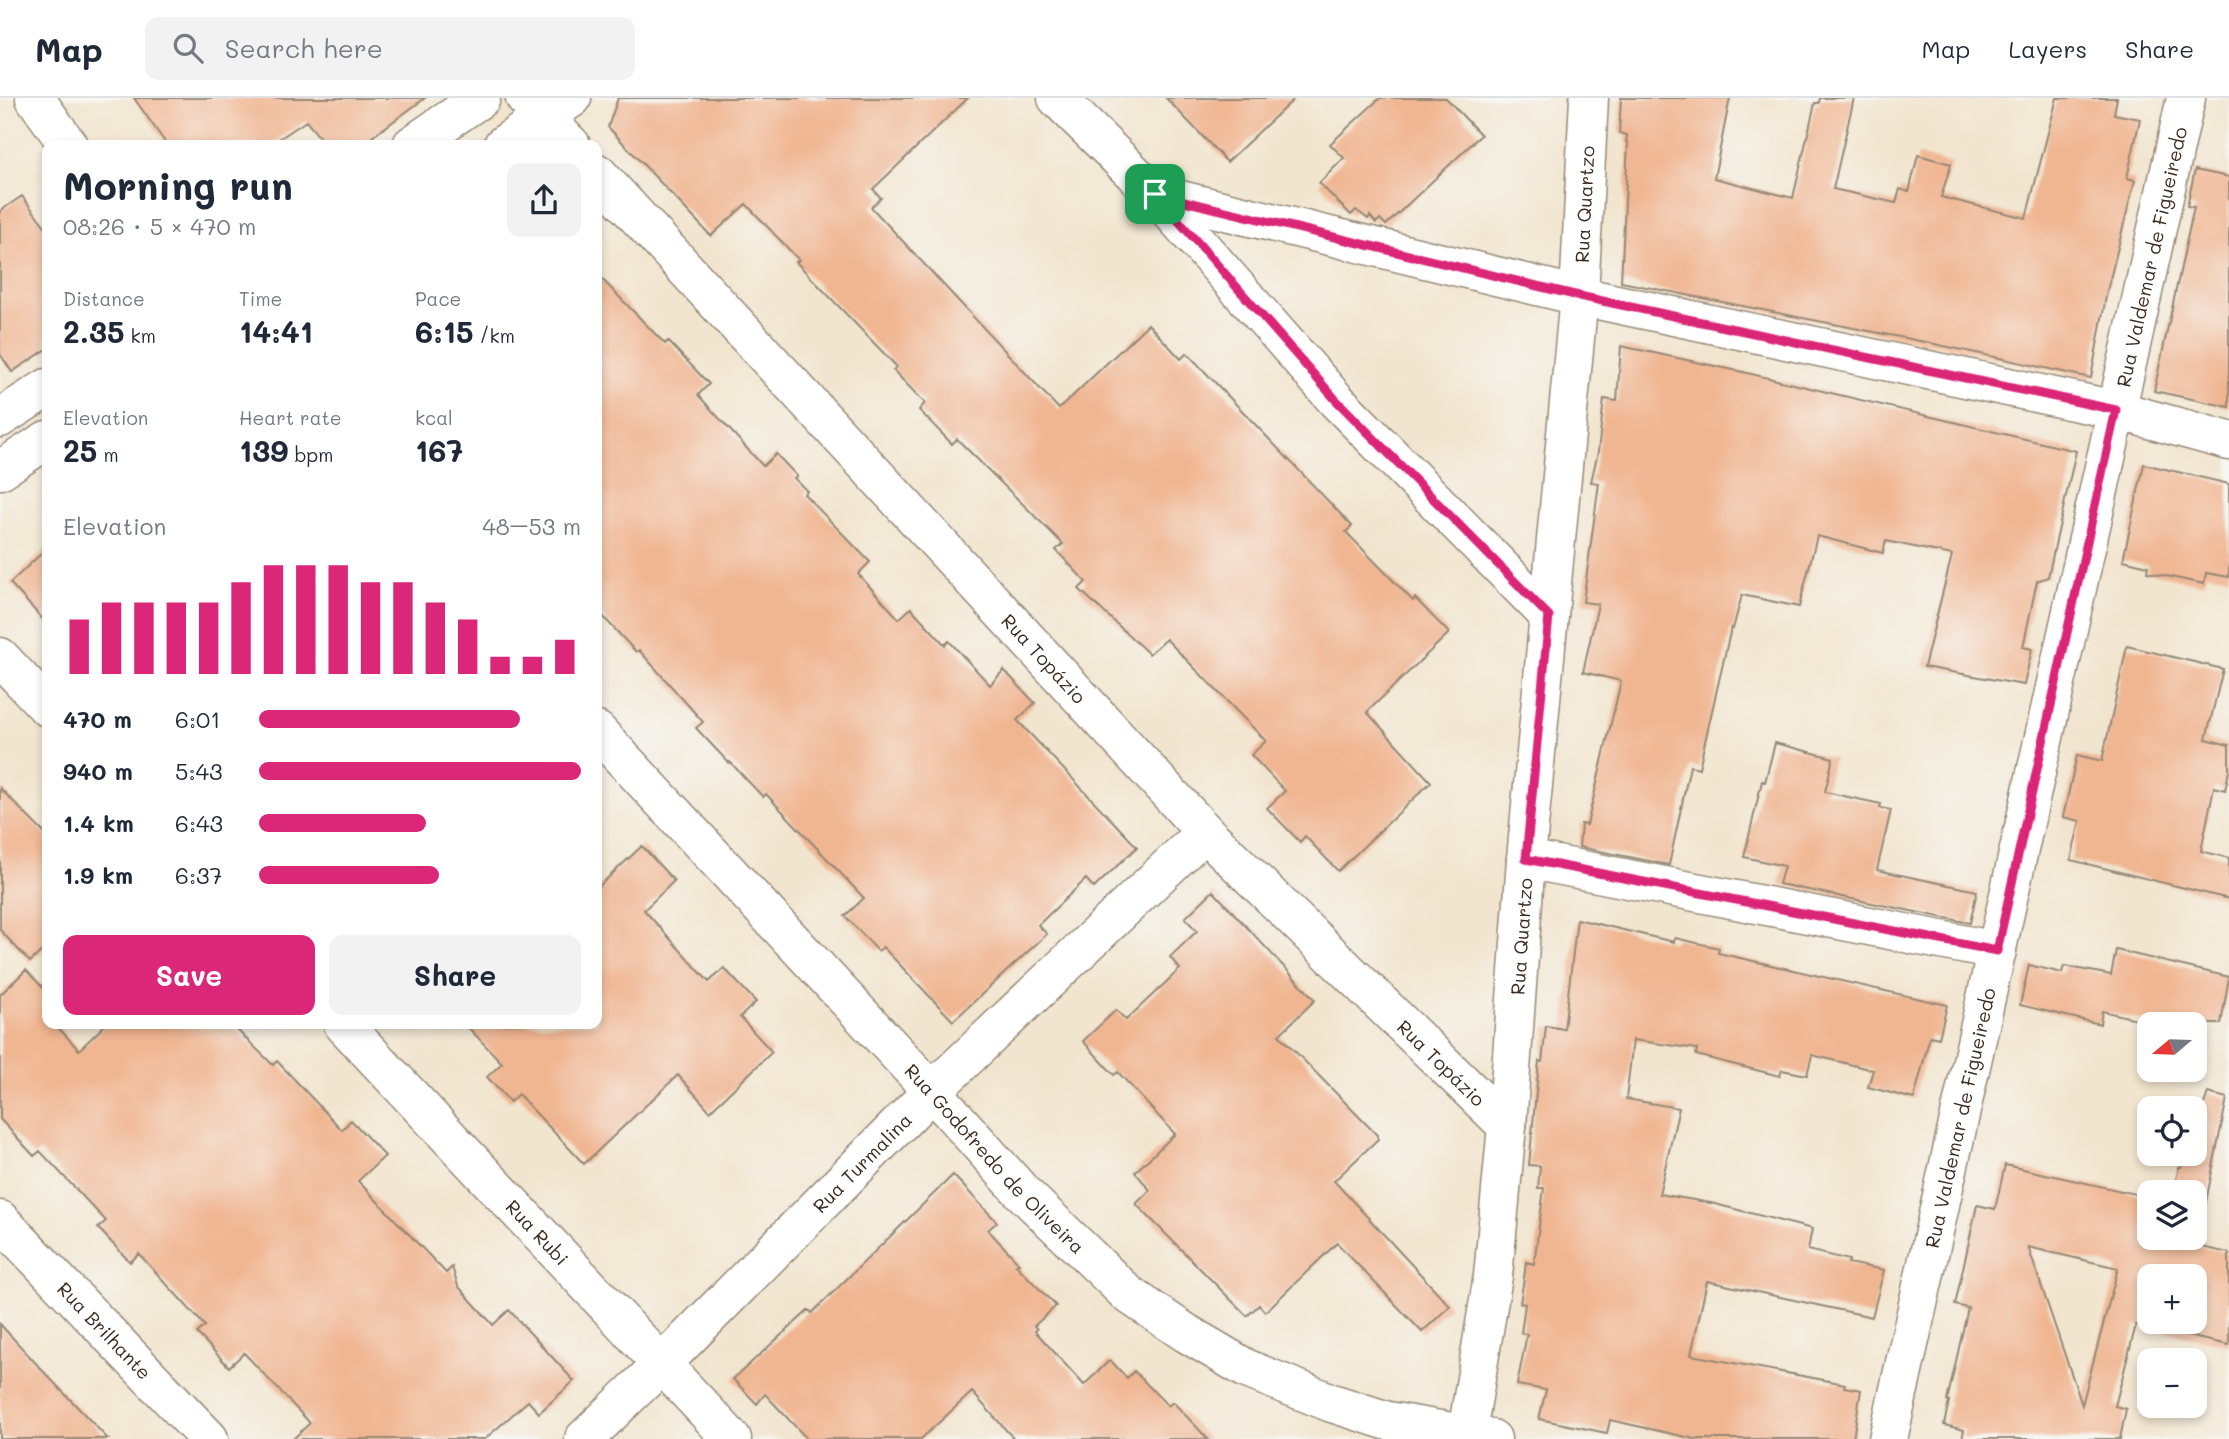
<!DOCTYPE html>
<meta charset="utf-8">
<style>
:root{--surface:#fff;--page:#f2f2f3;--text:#1f2937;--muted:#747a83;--line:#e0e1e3;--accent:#db2777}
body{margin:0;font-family:Mali,sans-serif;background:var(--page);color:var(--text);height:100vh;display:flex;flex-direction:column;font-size:26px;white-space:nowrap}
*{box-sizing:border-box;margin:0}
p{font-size:23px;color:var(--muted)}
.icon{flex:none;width:38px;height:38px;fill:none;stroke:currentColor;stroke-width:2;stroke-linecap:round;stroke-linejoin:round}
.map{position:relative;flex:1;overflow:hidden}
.sheet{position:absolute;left:42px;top:42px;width:560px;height:889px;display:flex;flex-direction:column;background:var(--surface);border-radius:14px;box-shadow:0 4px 10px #0003}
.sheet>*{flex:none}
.needle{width:46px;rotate:251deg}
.tools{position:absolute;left:2137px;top:914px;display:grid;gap:14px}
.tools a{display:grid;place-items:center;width:70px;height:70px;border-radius:14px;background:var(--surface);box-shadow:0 4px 10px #0003;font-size:35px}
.pin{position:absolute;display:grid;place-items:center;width:60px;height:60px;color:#fff;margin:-30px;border-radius:14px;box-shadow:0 4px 10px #0006}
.round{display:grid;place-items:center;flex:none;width:74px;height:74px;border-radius:14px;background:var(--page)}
.head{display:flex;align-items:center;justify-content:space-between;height:119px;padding:0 21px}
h1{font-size:38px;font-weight:700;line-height:52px}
.metrics{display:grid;grid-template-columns:repeat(3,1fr);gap:10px;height:119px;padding:7px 21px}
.metrics div{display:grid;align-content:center}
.metrics b{font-size:30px;font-weight:700}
.metrics small{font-size:19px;font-weight:400}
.metrics p{font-size:19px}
.chart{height:196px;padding:14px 21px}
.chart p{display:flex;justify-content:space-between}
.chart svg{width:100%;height:126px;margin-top:7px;stroke:var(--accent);stroke-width:6}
.cta{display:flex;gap:14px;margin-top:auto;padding:14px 21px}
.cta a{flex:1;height:80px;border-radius:14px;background:var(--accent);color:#fff;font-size:28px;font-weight:700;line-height:80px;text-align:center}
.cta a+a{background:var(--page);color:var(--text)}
ul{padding:0 21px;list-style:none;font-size:23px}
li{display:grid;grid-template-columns:112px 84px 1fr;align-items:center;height:52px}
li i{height:18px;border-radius:9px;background:var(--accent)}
header{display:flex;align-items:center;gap:42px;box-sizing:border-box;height:98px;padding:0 35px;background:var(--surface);border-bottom:2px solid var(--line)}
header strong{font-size:33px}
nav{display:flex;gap:38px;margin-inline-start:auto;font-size:24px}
.search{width:490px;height:63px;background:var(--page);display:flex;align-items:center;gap:18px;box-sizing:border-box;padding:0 24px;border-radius:14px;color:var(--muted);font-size:26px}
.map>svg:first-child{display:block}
.building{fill:#f0b591;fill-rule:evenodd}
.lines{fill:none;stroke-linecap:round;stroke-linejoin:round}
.street-casing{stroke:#968876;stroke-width:41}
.street{stroke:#fff;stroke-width:38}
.route-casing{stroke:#fff;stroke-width:14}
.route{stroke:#db2777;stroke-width:9}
.labels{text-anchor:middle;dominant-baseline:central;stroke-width:6;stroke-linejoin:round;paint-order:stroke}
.street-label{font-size:19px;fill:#3b2a1e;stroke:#f6f6f2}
</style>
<header>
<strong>Map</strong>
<div class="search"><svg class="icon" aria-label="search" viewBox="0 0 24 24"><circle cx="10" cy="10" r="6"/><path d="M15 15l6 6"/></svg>Search here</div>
<nav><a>Map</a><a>Layers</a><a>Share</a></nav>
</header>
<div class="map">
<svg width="2229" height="1341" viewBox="0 0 2229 1341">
<rect width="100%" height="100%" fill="#f6f6f2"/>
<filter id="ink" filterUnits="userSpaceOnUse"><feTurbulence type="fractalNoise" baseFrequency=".0143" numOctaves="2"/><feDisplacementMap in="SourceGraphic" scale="14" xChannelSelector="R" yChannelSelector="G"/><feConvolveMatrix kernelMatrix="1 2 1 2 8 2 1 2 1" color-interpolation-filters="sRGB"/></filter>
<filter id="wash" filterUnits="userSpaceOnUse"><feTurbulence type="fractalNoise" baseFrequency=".00686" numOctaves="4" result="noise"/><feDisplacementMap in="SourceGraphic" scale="28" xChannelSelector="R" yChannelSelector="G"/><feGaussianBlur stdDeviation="1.57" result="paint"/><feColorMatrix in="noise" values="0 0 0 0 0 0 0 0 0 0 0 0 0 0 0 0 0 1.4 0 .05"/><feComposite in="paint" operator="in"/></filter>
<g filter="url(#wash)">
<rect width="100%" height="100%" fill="#f2e5cf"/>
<g id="blocks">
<path class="building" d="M134,0H425L361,47H326L306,23L270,47H167Z
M618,0H968L873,91L881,100L871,109L1059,311L1148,226L1181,261L1187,255L1352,428L1346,434L1413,503L1415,500L1449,535L1367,614L1431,684L1338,773L1305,738L1300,744L1267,710L1285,693L1251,657L1266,643L1166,541L1149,556L1079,491L1086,484L1056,452L1063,446L957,341L952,346L919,312L925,305L893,272L897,269L796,164L799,162L746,106L711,138L608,29Z
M1166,0H1295L1227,64Z
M1380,0H1446L1481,37L1386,127L1380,121L1376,125L1370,118L1368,121L1356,112L1351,117L1319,85L1344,60L1330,46Z
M1621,0H1730L1714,80L1793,100L1815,5H1819L1820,0H1854L1833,91L1896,105L1900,91L1909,94L1918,57L1951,66L1941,99L2026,120L2057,0H2117L2114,16L2140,21L2127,80L2135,82L2107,193L2091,280L1930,245L1621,184L1628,44H1626L1627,37L1619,35Z
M2195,72L2229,79V309L2154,293L2194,109L2187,108Z
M22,98L47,131V251L12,274L0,256V113Z
M597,176L665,246L668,243L709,286L698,297L763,368L776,356L797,378L794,380L807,393L804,396L870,464L858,476L899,521L911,510L945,547L949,543L990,587L1004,572L1035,605L1017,622L1137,749L1094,790L1086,781L1038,827L1047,836L953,923L883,849L878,853L845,818L864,800L766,696L763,699L730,664L729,665L696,630L703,624L639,552L636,554L597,512Z
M1621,248L1743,274L2076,353L2048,479L2037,483L2023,549L2032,551L2024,587L1924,569L1952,457L1886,443L1883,455L1817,438L1799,509L1742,497L1733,531L1731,530L1699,670L1690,668L1669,767L1579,749L1581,726L1587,727L1621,583L1583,574L1598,506L1583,504L1599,385L1591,384L1598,354L1604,301L1617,303Z
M2144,366L2229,386V479L2206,475L2204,486L2147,474L2148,468L2123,462Z
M47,450V526L10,485Z
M2127,548L2223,571L2206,641L2229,647V673L2225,692L2214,689L2201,753L2229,760V801L2071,762L2080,723L2063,719L2077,657L2102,663Z
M1775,645L1833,660L1825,694L1881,706L1880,710L1891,712L1877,772L1977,793L1970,825L1779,786L1784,768L1744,759L1762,683L1765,684Z
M0,690L47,738V848L30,864L0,832Z
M642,748L674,783L644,812L709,884L724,870L756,904L740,919L772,954L710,1013L678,977L584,1066L518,996L510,1004L487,979L502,965L465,926H597V790Z
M1213,793L1315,902L1279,937L1377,1037L1378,1041L1334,1083L1450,1208L1422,1234L1337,1145L1265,1214L1259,1207L1247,1218L1136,1106L1150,1092L1135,1074L1175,1036L1118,974L1114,977L1083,943L1116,912L1126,922L1180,871L1170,859L1197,833L1185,820Z
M1577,821L1674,844L1675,840L1719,850L1718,855L1947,907L1939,940L1930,938L1914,1001L1868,989L1873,972L1812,957L1807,977L1782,972L1780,978L1696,957L1697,951L1633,942L1626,1001L1679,1010L1659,1096L1711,1105L1812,1131L1808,1152L1849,1162L1848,1165L1884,1172L1872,1219L1707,1183L1691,1257L1845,1286L1844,1289L1861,1292L1853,1341H1695L1610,1322L1607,1335L1539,1321L1546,1292L1517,1287L1527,1236L1521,1235L1525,1206L1520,1205L1524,1180L1526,1164L1534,1166L1544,1090H1538L1540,1068L1529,1067L1539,963L1542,964L1546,928L1564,931Z
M2116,852L2229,879L2221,926H2158L2102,913L2100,926L2020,907L2029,867L2062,875L2064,868L2111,877Z
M26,872L47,894V926H55L79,952L106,926H231L273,967L277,963L342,1032L351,1022L385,1058L358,1083L446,1175L452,1169L458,1188L493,1227L509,1212L574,1283L539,1315L528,1303L485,1341H293L310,1325L244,1255L229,1269L197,1235L205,1228L139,1156L130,1164L98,1130L106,1123L40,1053L34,1058L0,1021V897Z
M2208,995L2227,1000L2197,1148L2229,1155V1247L2136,1227L2115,1308L2126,1311L2120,1341H1962L1964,1332L1944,1327L1949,1303H1947L1968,1210L1955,1207L1977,1107L1995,1111L2005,1067L2149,1099V1139H2194V1094H2173L2179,1069H2181L2186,1055H2194V1033ZM2028,1149L2118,1170L2082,1307ZM2149,1178H2194V1223H2149Z
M953,1077L997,1124L988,1132L1019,1165L1016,1167L1056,1208L1034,1228L1037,1231L1035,1233L1084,1287L1110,1262L1127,1280L1134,1273L1168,1308L1173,1304L1208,1341H1014L972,1294L921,1341H807L765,1296L757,1306L733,1281L809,1212L812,1215Z
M0,1226L42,1272L108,1341H0Z"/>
</g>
</g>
<g filter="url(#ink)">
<use href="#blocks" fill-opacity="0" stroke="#968876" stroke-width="2"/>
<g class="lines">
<defs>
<g id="street">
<path d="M35,0L68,47"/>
<path d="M525,0L571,47"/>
<path d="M1057,0L1155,96L1336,302L1549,518"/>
<path d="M412,47L481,0"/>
<path d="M503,47L572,0"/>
<path id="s1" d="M597,75L1205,734L1507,1028"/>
<path d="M1155,96L1579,198L2116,312L2229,343"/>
<path d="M0,320L47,290"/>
<path d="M0,372L47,342"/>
<path d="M0,559L47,609"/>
<path id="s2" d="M597,633L932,993L1022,1094L1128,1196L1186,1235L1247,1271L1332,1305L1388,1323L1492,1341"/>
<path d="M1526,761L1997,853"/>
<path id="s3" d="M343,926L732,1341"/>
<path id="s4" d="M0,1122L209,1341"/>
<path id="s5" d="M584,1341L661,1267L932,993L1205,734"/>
<path id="s6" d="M1466,1341L1493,1178L1507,1028L1526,761L1579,198L1589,0"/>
<path id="s7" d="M1888,1341L2186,0"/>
</g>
</defs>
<use href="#street" class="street-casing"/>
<use href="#street" class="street"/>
</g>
</g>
<g class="lines" filter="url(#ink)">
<defs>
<path id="route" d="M1155,96L1579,198L2116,312L1997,853L1526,761L1549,518L1336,302Z"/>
</defs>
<use href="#route" class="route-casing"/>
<use href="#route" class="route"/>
</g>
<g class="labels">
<g class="street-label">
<text stroke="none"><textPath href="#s6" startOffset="1241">Rua Quartzo</textPath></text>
<text stroke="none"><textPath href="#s7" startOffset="1211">Rua Valdemar de Figueiredo</textPath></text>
<text stroke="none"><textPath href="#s1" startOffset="660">Rua Topázio</textPath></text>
<text stroke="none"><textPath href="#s6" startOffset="506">Rua Quartzo</textPath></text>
<text stroke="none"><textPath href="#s1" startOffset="1227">Rua Topázio</textPath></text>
<text stroke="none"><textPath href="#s7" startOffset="329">Rua Valdemar de Figueiredo</textPath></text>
<text stroke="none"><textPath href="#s2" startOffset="584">Rua Godofredo de Oliveira</textPath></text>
<text stroke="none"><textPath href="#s5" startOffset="392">Rua Turmalina</textPath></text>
<text stroke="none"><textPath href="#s3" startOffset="285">Rua Rubi</textPath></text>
<text stroke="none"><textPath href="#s4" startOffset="152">Rua Brilhante</textPath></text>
</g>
</g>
</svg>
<div class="tools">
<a><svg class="needle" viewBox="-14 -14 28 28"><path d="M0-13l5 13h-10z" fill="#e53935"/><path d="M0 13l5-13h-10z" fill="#747a83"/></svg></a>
<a><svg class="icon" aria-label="locate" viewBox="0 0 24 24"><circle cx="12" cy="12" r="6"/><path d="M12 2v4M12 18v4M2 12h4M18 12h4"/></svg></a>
<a><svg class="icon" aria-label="layers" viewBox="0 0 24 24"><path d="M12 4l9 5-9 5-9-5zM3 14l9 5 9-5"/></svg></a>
<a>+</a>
<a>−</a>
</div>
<div class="pin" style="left:1155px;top:96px;background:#1e9e55"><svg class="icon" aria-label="arrive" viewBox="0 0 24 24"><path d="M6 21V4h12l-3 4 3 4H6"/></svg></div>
<section class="sheet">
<div class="head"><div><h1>Morning run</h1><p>08:26 · 5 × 470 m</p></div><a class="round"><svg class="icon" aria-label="share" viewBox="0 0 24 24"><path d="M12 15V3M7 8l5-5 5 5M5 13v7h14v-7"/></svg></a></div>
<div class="metrics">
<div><p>Distance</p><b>2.35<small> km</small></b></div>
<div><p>Time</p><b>14:41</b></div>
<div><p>Pace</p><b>6:15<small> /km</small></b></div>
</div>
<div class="metrics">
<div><p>Elevation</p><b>25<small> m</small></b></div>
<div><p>Heart rate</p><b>139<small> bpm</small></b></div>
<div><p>kcal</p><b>167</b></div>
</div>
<div class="chart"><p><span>Elevation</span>48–53 m</p>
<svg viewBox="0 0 160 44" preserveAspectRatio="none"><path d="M5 44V25M15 44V19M25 44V19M35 44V19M45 44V19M55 44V12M65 44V6M75 44V6M85 44V6M95 44V12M105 44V12M115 44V19M125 44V25M135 44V38M145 44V38M155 44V32"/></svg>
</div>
<ul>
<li><b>470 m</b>6:01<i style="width:81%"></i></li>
<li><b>940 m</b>5:43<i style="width:100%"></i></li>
<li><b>1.4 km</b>6:43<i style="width:52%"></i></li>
<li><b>1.9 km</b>6:37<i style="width:56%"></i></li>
</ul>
<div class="cta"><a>Save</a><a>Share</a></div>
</section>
</div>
